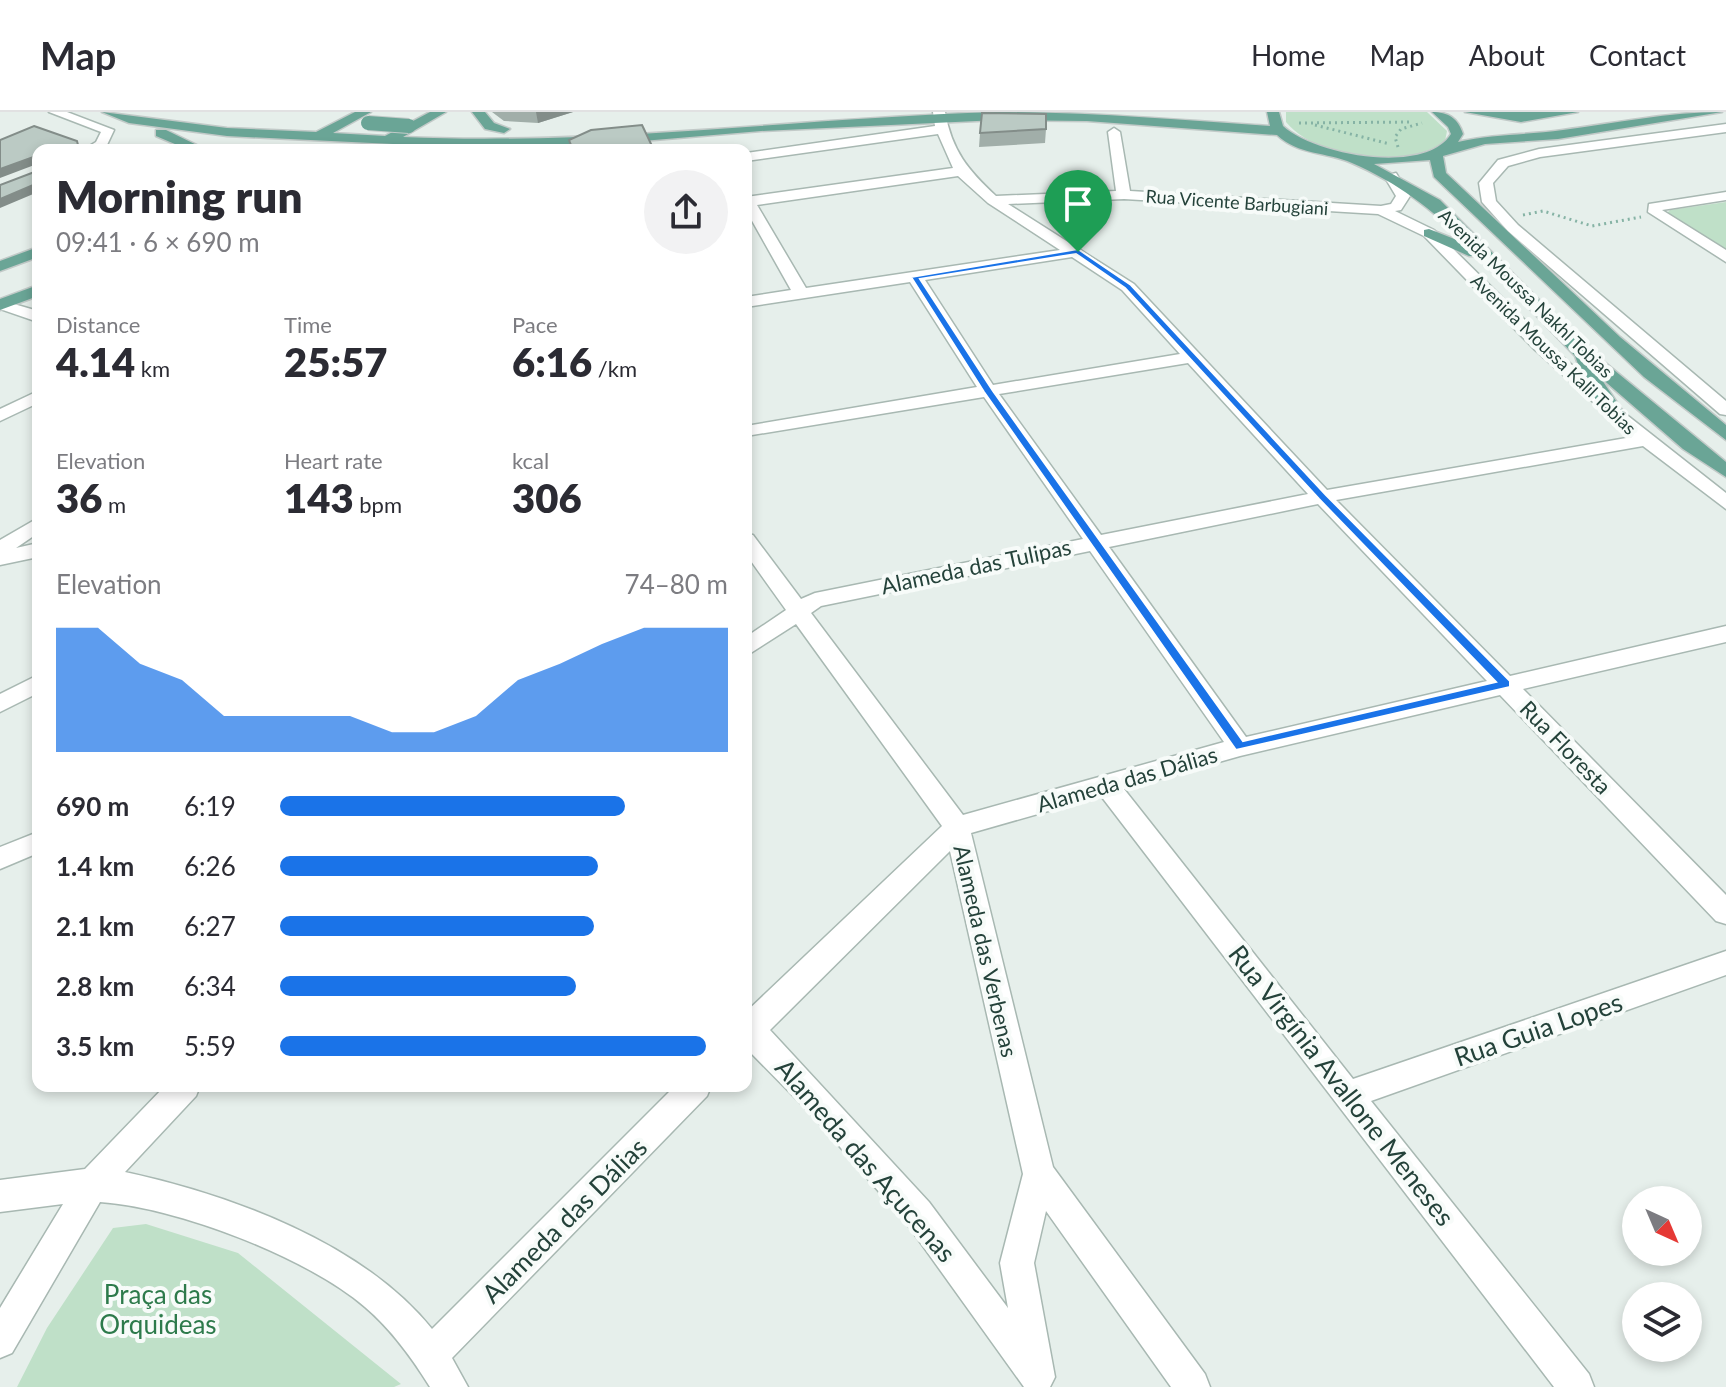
<!DOCTYPE html>
<meta charset="utf-8">
<style>
:root{--surface:#fff;--page:#f2f2f3;--text:#2b2b33;--muted:#7c7c81;--line:#e1e1e2;--accent:#1a73e8}
body{margin:0;font-family:Lato,sans-serif;background:var(--page);color:var(--text);height:100vh;display:flex;flex-direction:column;font-size:30px;white-space:nowrap}
*{box-sizing:border-box;margin:0}
p{font-size:26px;color:var(--muted)}
.icon{flex:none;width:44px;height:44px;fill:none;stroke:currentColor;stroke-width:2;stroke-linecap:round;stroke-linejoin:round}
.map{position:relative;flex:1;overflow:hidden}
.panel{position:absolute;left:32px;top:32px;width:720px;height:948px;display:flex;flex-direction:column;background:var(--surface);border-radius:16px;box-shadow:0 4px 12px #0003}
.panel>*{flex:none}
.needle{width:52px;rotate:136deg}
.tools{position:absolute;left:1622px;top:1074px;display:grid;gap:16px}
.tools a{display:grid;place-items:center;width:80px;height:80px;border-radius:50%;background:var(--surface);box-shadow:0 4px 12px #0003;font-size:40px}
.pin{position:absolute;display:grid;place-items:center;width:68px;height:68px;color:#fff;margin:-82px -34px;border-radius:50% 50% 50% 0;rotate:-45deg;box-shadow:0 0 8px #0007}
.pin .icon{rotate:45deg}
.round{display:grid;place-items:center;flex:none;width:84px;height:84px;border-radius:42px;background:var(--page)}
.head{display:flex;align-items:center;justify-content:space-between;height:136px;padding:0 24px}
h1{font-size:44px;font-weight:800;line-height:60px}
.metrics{display:grid;grid-template-columns:repeat(3,1fr);gap:12px;height:136px;padding:8px 24px}
.metrics div{display:grid;align-content:center}
.metrics b{font-size:40px;font-weight:800}
.metrics small{font-size:22px;font-weight:400}
.metrics p{font-size:22px}
.chart{height:224px;padding:16px 24px}
.chart p{display:flex;justify-content:space-between}
.chart svg{width:100%;height:144px;margin-top:8px;fill:var(--accent);opacity:.7}
ul{padding:0 24px;list-style:none;font-size:26px}
li{display:grid;grid-template-columns:128px 96px 1fr;align-items:center;height:60px}
li i{height:20px;border-radius:10px;background:var(--accent)}
header{display:flex;align-items:center;gap:48px;box-sizing:border-box;height:112px;padding:0 40px;background:var(--surface);border-bottom:2px solid var(--line)}
header strong{font-size:38px}
nav{display:flex;gap:44px;margin-inline-start:auto;font-size:28px}
.map>svg:first-child{display:block}
.green{fill:#bfe0c8}
.lines{fill:none;stroke-linecap:round;stroke-linejoin:round}
.minor-casing{stroke:#a8b8b2;stroke-width:3}
.major-casing{stroke:#c2cac8;stroke-width:3}
.path{stroke:#86b3a5;stroke-width:3;stroke-dasharray:2 4;stroke-linecap:butt}
.minor{fill:#fff;fill-rule:evenodd}
.major{fill:#6aa596;fill-rule:evenodd}
.major-bridge-casing{stroke:#c2cac8;stroke-width:16;stroke-linecap:butt}
.major-bridge{stroke:#6aa596;stroke-width:14}
.wall{fill:#a1aea9}
.shaded-wall{fill:#838d89}
.building{fill:#bbcac4;stroke:#838d89;stroke-width:2}
.route{fill:#1a73e8;stroke:#fff;stroke-width:2;fill-rule:evenodd}
.labels{text-anchor:middle;dominant-baseline:central;stroke-width:8;stroke-linejoin:round;paint-order:stroke}
.far-street-label{font-size:18px;fill:#24423a;stroke:#f7fbf9}
.street-label{font-size:22px;fill:#24423a;stroke:#f7fbf9}
.near-street-label{font-size:26px;fill:#24423a;stroke:#f7fbf9}
.near-park-label{font-size:26px;fill:#2d7a4b;stroke:#f7fbf9}
</style>
<header>
<strong>Map</strong>
<nav><a>Home</a><a>Map</a><a>About</a><a>Contact</a></nav>
</header>
<div class="map">
<svg width="1726" height="1275" viewBox="0 0 1726 1275">
<rect width="100%" height="100%" fill="#e6efeb"/>
<path class="green" d="M1286,0H1427L1447,19L1445,29C1405,59 1318,48 1286,10Z
M1726,90V140L1667,101L1670,98Z
M146,1112L238,1141L401,1272L394,1275H17L47,1216L113,1116Z"/>
<g class="lines">
<defs>
<path id="minor" d="M49,0H67L114,18L106,35L83,38L96,30L101,20Z
M933,0H945C952,39 968,58 996,84L1116,79L1108,20L1114,16L1120,20L1130,79L1381,94L1391,92L1396,84L1384,64L1396,61L1410,84L1401,98L1395,99L1434,118L1547,230L1623,300L1726,381V397L1643,334L1336,388L1510,564L1726,514V530L1523,577L1726,783V812L1716,809L1500,583L1240,644L1124,677L1353,967L1726,839V863L1371,989L1589,1262L1594,1275H1554L1101,684L971,721L1053,1055L1205,1262L1210,1275H1171L1046,1099L1034,1151L1055,1265L1050,1275H1024L907,1112L814,1005L746,936V900L942,714L796,512L746,544V525L786,498L746,442V422L753,423L801,487L815,481L1083,427L984,285L746,324V314L977,275L910,170L746,195V185L791,178L746,98V85L953,56L938,22L746,49V41L935,14ZM958,64L988,91L1060,138L806,176L757,93ZM1124,87L1378,102L1424,124L1535,238L1632,325L1327,378L1134,172L1008,92ZM1072,145L1122,178L1180,242L993,273L925,168ZM1188,251L1308,382L1101,423L999,282ZM1318,392L1487,569L1246,625L1109,435ZM1090,439L1224,630L963,703L811,501L821,494ZM950,739L1023,1062L1000,1151L1008,1196L929,1090L770,918Z
M1726,12V20L1540,45L1508,54L1493,71L1496,89L1518,113L1726,289V303L1720,302L1508,119L1482,90L1479,71L1498,48L1539,37Z
M475,28L519,38L470,35L468,32Z
M1726,80V88L1662,98L1726,138V150L1648,100L1649,92Z
M0,188L38,199V210L0,197Z
M38,279V291L0,309V297Z
M38,406V421L16,436L38,431V445L0,453V428Z
M38,563V581L0,600V582Z
M38,720V741L0,757V735Z
M165,974H200L196,984L125,1060C231,1083 363,1131 432,1217L675,974H711L707,984L452,1246L468,1275H430C412,1246 391,1217 365,1195C307,1145 176,1095 100,1090L12,1241L0,1246V1196L63,1092L0,1100V1068L85,1057Z"/>
<path id="major" d="M102,0L227,16L316,20L355,0H371L333,21L385,24L430,0H446L403,25C602,34 799,6 997,0C1088,0 1179,8 1270,14L1267,0H1279L1283,14C1314,43 1425,64 1451,22L1448,15L1432,0C1448,0 1458,6 1463,22L1458,30C1493,22 1528,23 1563,18C1616,11 1669,0 1722,0L1558,27L1485,32L1443,44L1446,61L1620,225L1726,313V328L1644,265L1434,65L1430,48L1374,52L1440,88L1586,235L1726,350V365L1683,337L1600,265L1626,304L1623,308H1611L1586,274L1575,244L1479,144H1469L1424,124V118L1429,117L1467,132C1432,97 1398,71 1352,51C1327,40 1298,43 1277,23L1087,9L998,8L761,19L583,34L475,36L227,24L129,11Z
M472,0H485L494,11L510,17L504,21L485,17Z
M1465,0H1578L1521,10Z
M156,18H166L207,38H189L156,24Z
M38,135V145L0,159V149Z
M38,173V184L0,198V187Z"/>
</defs>
<use href="#minor" class="minor-casing"/>
<use href="#major" class="major-casing"/>
<path class="path" d="M1299,11L1413,10
M1315,13L1390,32
M1398,35L1395,25L1401,17L1422,11
M1523,103L1543,99L1592,114L1641,105"/>
<use href="#minor" class="minor"/>
<use href="#major" class="major"/>
<defs>
<path id="major-bridge" d="M368,11L409,14"/>
</defs>
<use href="#major-bridge" class="major-bridge-casing"/>
<use href="#major-bridge" class="major-bridge"/>
</g>
<path class="wall" d="M492,0H573L538,11L504,9Z
M1046,17L1045,31L979,35L980,21Z"/>
<path class="shaded-wall" d="M536,0H573L538,11Z
M652,34L653,38H625Z
M33,45L37,52L0,66V57Z
M38,71V80L0,96V87Z"/>
<path class="building" d="M982,1L1046,2V17L980,21Z
M642,13L652,34L625,38H573L569,28L591,18Z
M34,14L77,29L78,33L98,38H38V71L0,87V73L37,59V48L33,45L0,57V28Z"/>
<path class="route" d="M1078,137L1131,173L1326,383L1510,569V575L1236,638L984,280L911,165ZM1076,142L1125,176L1319,387L1496,570L1243,629L993,279L920,167Z"/>
<g class="labels">
<g class="far-street-label">
<text transform="translate(1237 90) rotate(4)">Rua Vicente Barbugiani</text>
<text transform="translate(1526 181) rotate(44)">Avenida Moussa Nakhl Tobias</text>
<text transform="translate(1554 242) rotate(44)">Avenida Moussa Kalil Tobias</text>
</g>
<g class="street-label">
<text transform="translate(976 454) rotate(-12)">Alameda das Tulipas</text>
<text transform="translate(1566 635) rotate(46)">Rua Floresta</text>
<text transform="translate(1127 667) rotate(-16)">Alameda das Dálias</text>
<text transform="translate(986 839) rotate(77)">Alameda das Verbenas</text>
</g>
<g class="near-street-label">
<text transform="translate(1538 917) rotate(-19)">Rua Guia Lopes</text>
<text transform="translate(1342 973) rotate(52)">Rua Virgínia Avallone Meneses</text>
<text transform="translate(866 1048) rotate(49)">Alameda das Açucenas</text>
<text transform="translate(564 1108) rotate(-45)">Alameda das Dálias</text>
</g>
<g class="near-park-label">
<text x="158" y="1182">Praça das<tspan x="158" dy="30">Orquideas</tspan></text>
</g>
</g>
</svg>
<div class="tools">
<a><svg class="needle" viewBox="-14 -14 28 28"><path d="M0-13l5 13h-10z" fill="#e53935"/><path d="M0 13l5-13h-10z" fill="#7c7c81"/></svg></a>
<a><svg class="icon" aria-label="layers" viewBox="0 0 24 24"><path d="M12 4l9 5-9 5-9-5zM3 14l9 5 9-5"/></svg></a>
</div>
<div class="pin" style="left:1078px;top:140px;background:#1e9e55"><svg class="icon" aria-label="arrive" viewBox="0 0 24 24"><path d="M6 21V4h12l-3 4 3 4H6"/></svg></div>
<section class="panel">
<div class="head"><div><h1>Morning run</h1><p>09:41 · 6 × 690 m</p></div><a class="round"><svg class="icon" aria-label="share" viewBox="0 0 24 24"><path d="M12 15V3M7 8l5-5 5 5M5 13v7h14v-7"/></svg></a></div>
<div class="metrics">
<div><p>Distance</p><b>4.14<small> km</small></b></div>
<div><p>Time</p><b>25:57</b></div>
<div><p>Pace</p><b>6:16<small> /km</small></b></div>
</div>
<div class="metrics">
<div><p>Elevation</p><b>36<small> m</small></b></div>
<div><p>Heart rate</p><b>143<small> bpm</small></b></div>
<div><p>kcal</p><b>306</b></div>
</div>
<div class="chart"><p><span>Elevation</span>74–80 m</p>
<svg viewBox="0 0 160 44" preserveAspectRatio="none"><path d="M0 44V6L10 6L20 17L30 22L40 33L50 33L60 33L70 33L80 38L90 38L100 33L110 22L120 17L130 11L140 6L150 6L160 6V44z"/></svg>
</div>
<ul>
<li><b>690 m</b>6:19<i style="width:77%"></i></li>
<li><b>1.4 km</b>6:26<i style="width:71%"></i></li>
<li><b>2.1 km</b>6:27<i style="width:70%"></i></li>
<li><b>2.8 km</b>6:34<i style="width:66%"></i></li>
<li><b>3.5 km</b>5:59<i style="width:95%"></i></li>
</ul>
</section>
</div>
